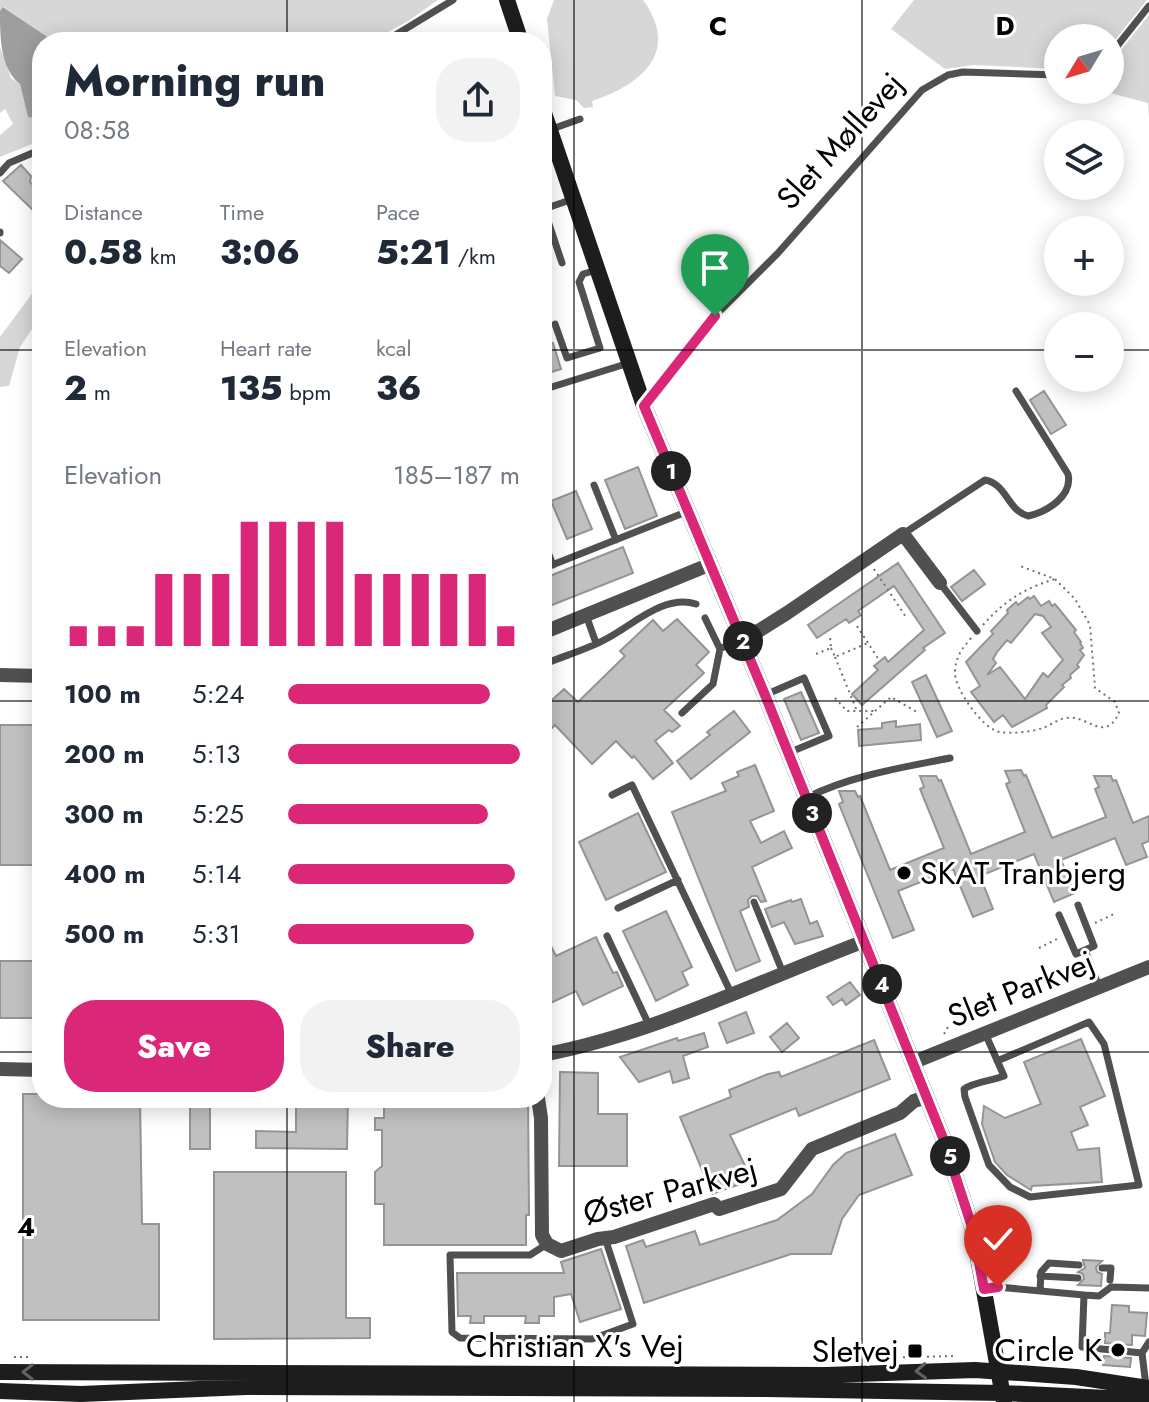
<!DOCTYPE html>
<meta charset="utf-8">
<style>
:root{--surface:#fff;--page:#f2f2f3;--text:#1f2937;--muted:#747a83;--accent:#db2777}
body{margin:0;font-family:Jost,sans-serif;background:var(--page);color:var(--text);height:100vh;display:flex;flex-direction:column;font-size:30px;white-space:nowrap}
*{box-sizing:border-box;margin:0}
p{font-size:26px;color:var(--muted)}
.icon{flex:none;width:44px;height:44px;fill:none;stroke:currentColor;stroke-width:2;stroke-linecap:round;stroke-linejoin:round}
.map{position:relative;flex:1;overflow:hidden}
.side{position:absolute;left:32px;top:32px;width:520px;height:1076px;display:flex;flex-direction:column;background:var(--surface);border-radius:32px;box-shadow:0 4px 20px #0003}
.side>*{flex:none}
.needle{width:52px;rotate:232deg}
.buttons{position:absolute;left:1044px;top:24px;display:grid;gap:16px}
.buttons a{display:grid;place-items:center;width:80px;height:80px;border-radius:50%;background:var(--surface);box-shadow:0 4px 20px #0003;font-size:40px}
.pin{position:absolute;display:grid;place-items:center;width:68px;height:68px;color:#fff;margin:-82px -34px;border-radius:50% 50% 50% 0;rotate:-45deg;box-shadow:0 0 8px #0007}
.pin .icon{rotate:45deg}
.km{position:absolute;width:40px;height:40px;margin:-20px;border-radius:50%;background:#222;color:#fff;font-size:22px;line-height:40px;text-align:center}
.round{display:grid;place-items:center;flex:none;width:84px;height:84px;border-radius:32px;background:var(--page)}
.headline{display:flex;align-items:center;justify-content:space-between;height:136px;padding:0 32px}
h1{font-size:44px;font-weight:800;line-height:60px}
.metrics{display:grid;grid-template-columns:repeat(3,1fr);gap:12px;height:136px;padding:8px 32px}
.metrics div{display:grid;align-content:center}
.metrics b{font-size:34px;font-weight:800}
.metrics small{font-size:22px;font-weight:400}
.metrics p{font-size:22px}
.chart{height:224px;padding:16px 32px}
.chart p{display:flex;justify-content:space-between}
.chart svg{width:100%;height:144px;margin-top:8px;stroke:var(--accent);stroke-width:6}
.cta{display:flex;gap:16px;margin-top:auto;padding:16px 32px}
.cta a{flex:1;height:92px;border-radius:32px;background:var(--accent);color:#fff;font-size:32px;font-weight:800;line-height:92px;text-align:center}
.cta a+a{background:var(--page);color:var(--text)}
ul{padding:0 32px;list-style:none;font-size:26px}
li{display:grid;grid-template-columns:128px 96px 1fr;align-items:center;height:60px}
li i{height:20px;border-radius:10px;background:var(--accent)}
.map>svg:first-child{display:block}
.green{fill:#d7d7d7}
.water{fill:#9e9e9e}
.building{fill:#c0c0c0;stroke:#949494;stroke-width:2;fill-rule:evenodd}
.lines{fill:none;stroke-linecap:round;stroke-linejoin:round}
.path{stroke:#727272;stroke-width:2;stroke-dasharray:2 4;stroke-linecap:butt}
.lane{stroke:#505050;stroke-width:7}
.street{stroke:#505050;stroke-width:14}
.secondary{stroke:#1d1d1d;stroke-width:16}
.oneway{stroke:#616161}
.route-casing{stroke:#fff;stroke-width:16}
.route{stroke:#db2777;stroke-width:10}
.grid{fill:none;stroke:#000;stroke-width:2;stroke-opacity:0.55}
.poi-dot{fill:#000;stroke:#fff;stroke-width:3}
.labels{text-anchor:middle;dominant-baseline:central;stroke-width:6;stroke-linejoin:round;paint-order:stroke}
.street-label{font-size:32px;fill:#000;stroke:#fff}
.poi-label{font-size:32px;fill:#000;stroke:#fff;text-anchor:end}
.grid-label{font-size:26px;text-anchor:middle;font-weight:bold;fill:#000;stroke:#fff;stroke-width:6;stroke-linejoin:round;paint-order:stroke}
</style>
<div class="map">
<svg width="1149" height="1402" viewBox="0 0 1149 1402">
<rect width="100%" height="100%" fill="#fff"/>
<path class="green" d="M0,0H438L408,21L370,42H55L4,7L0,11Z
M554,0H643C681,52 641,85 592,101L593,107L584,108L576,100L555,96L547,19Z
M914,0H1147L1110,46V38H1058V69L974,65L945,69L891,29Z
M1149,15V118L1148,103L1106,92L1110,90V64Z
M0,47L11,78L20,84L28,117L42,119V140L0,157V135L13,124L5,109L0,113Z
M42,280V314L20,347L9,386L0,387V337Z"/>
<path class="water" d="M3,7L55,42H42V119L28,117L20,84C0,69 0,36 0,11Z"/>
<path class="building" d="M21,165L31,176L30,182L42,194V219L3,181Z
M0,240L22,259L9,273L0,266Z
M553,343L561,369L542,375V346Z
M1044,391L1066,425L1051,434L1030,400Z
M638,467L657,516L625,529L605,480Z
M576,491L592,529L567,539L551,501Z
M623,547L633,573L542,609V579Z
M898,563L945,633L923,648L925,650L862,705L852,694L878,670L874,666L885,657L888,662L924,630L894,586L858,611L861,615L849,623L846,619L817,638L808,625Z
M974,570L985,584L962,601L951,587Z
M1034,596L1041,606L1049,601L1052,606L1055,604L1076,630L1074,632L1081,642L1080,643L1083,648L1080,650L1084,655L1077,665L1079,667L1070,675L1071,678L1062,685L1064,687L1046,705L1047,708L1012,727L1003,715L994,722L971,692L980,686L966,662L993,634L991,631L1008,613L1007,610L1016,602L1018,605L1028,597L1030,599ZM1035,614L1043,616L1051,627L1042,633L1063,660L1048,677L1043,673L1025,699L1000,667L987,675L996,663L993,659L997,652L1007,640L1011,643Z
M677,619L709,652L696,665L704,673L664,710L680,726L672,732L669,730L655,741L673,763L653,779L634,756L632,758L616,741L592,764L555,725L542,738V709L564,689L578,702L625,656L620,651L653,620L663,631Z
M926,675L952,731L937,737L912,682Z
M801,692L819,733L801,740L784,699Z
M734,711L750,732L691,779L677,761L710,735L707,732Z
M896,721V727L920,724L921,740L859,746L858,730L882,728V723Z
M0,725H42V865H0Z
M755,765L774,811L750,821L761,843L784,831L792,848L752,867L766,901L761,902L757,896H752L748,900L749,907L740,911L760,961L736,971L672,812L726,791L722,783L739,776L737,772Z
M1021,770L1024,776L1026,775L1052,838L1106,817L1095,789L1099,787L1094,776H1111L1113,781L1116,780L1133,823L1149,816V841L1142,844L1147,857L1126,865L1115,838L1061,860L1075,893L1054,902L1034,854L980,876L993,909L973,917L953,869L898,891L914,930L893,938L839,804L843,802L839,791H855L858,797L860,796L890,870L944,848L920,789L924,787L920,776H936L939,781L941,780L971,854L1025,832L1006,784L1010,782L1005,771Z
M638,813L666,872L606,900L579,842Z
M801,899L810,924L817,921L823,936L795,944L784,922L772,927L765,909L791,900L792,902Z
M666,911L692,967L682,972L688,985L656,1001L623,931Z
M542,928L556,956L596,937L613,973L617,972L623,986L583,1005L576,991L542,1007Z
M0,961H42V1018H0Z
M850,982L860,995L846,1005L842,999L833,1005L827,997Z
M746,1012L754,1033L727,1043L719,1023Z
M787,1023L799,1038L782,1052L770,1037Z
M704,1033L708,1047L683,1056L689,1078L673,1083L670,1071L639,1082L620,1057L677,1038L678,1041Z
M1081,1039L1105,1096L1080,1107L1088,1125L1071,1132L1078,1150L1099,1148L1102,1182L1032,1186L1031,1190L1007,1175L995,1162L982,1124L984,1106L1005,1118L1041,1104L1024,1062Z
M874,1040L890,1079L799,1116L796,1108L730,1135L752,1180L712,1194L680,1117L731,1097L729,1090L768,1074L779,1072L781,1077Z
M560,1072L598,1073V1114H627V1166H559Z
M23,1094H42V1098H140L142,1224H159V1320H23Z
M190,1098H210V1149H190Z
M296,1098H348L347,1149L256,1148V1131L296,1132Z
M384,1098H528L529,1215H526V1245H384V1204H375V1172L382,1166V1130H375V1118H384Z
M895,1134L912,1175L859,1195L842,1219L831,1254H791L644,1303L626,1246L643,1240L646,1247L695,1231L700,1245L777,1220L812,1194L833,1165L846,1153Z
M214,1172H346V1318H370V1338L214,1339Z
M601,1249L621,1309L580,1322L571,1294L554,1297V1316H539V1323H525L526,1316H484V1323H470L471,1316H458L457,1273H564L561,1262Z
M1083,1260L1102,1261L1096,1267L1097,1272L1102,1274L1101,1286L1078,1285L1084,1279L1083,1274L1078,1272L1085,1268Z
M1112,1305L1129,1306V1312L1147,1313L1145,1336L1132,1335V1345L1105,1343V1333H1110Z
M1104,1356L1131,1358L1130,1367L1103,1365Z"/>
<g class="lines">
<path class="path" d="M874,569L906,617
M983,625C1004,601 1025,588 1055,579
M857,626L879,660
M971,638C962,649 956,656 955,671C953,687 983,730 1000,732C1013,734 1031,732 1043,728C1051,725 1058,719 1066,718C1088,714 1104,744 1119,713L1115,702L1095,688L1090,625L1075,599L1055,579L1020,566
M831,648L835,657L868,643
M816,654L831,648L830,637
M835,657L857,711
M835,698L847,711H874
M857,727L891,697L917,712
M1095,923L1114,914
M1039,948L1059,938
M944,1034L948,1027
M14,1357H31
M879,1358L953,1356"/>
<path class="lane" d="M384,42L453,0
M1110,55L1149,6
M552,129L580,119
M0,173L9,163L42,149
M37,178L42,173
M0,232V233
M562,263L544,209L573,199
M555,324L567,358L600,348L579,282L583,274L597,270
M542,390L629,363
M645,405L715,316L778,253L922,90L948,75L963,72L1058,75
M594,485L616,540
M903,534L985,480C1007,484 1007,510 1028,516C1047,512 1073,496 1068,474L1016,391
M542,537L553,565
M542,569L686,512
M940,583L977,631
M586,615L596,643
M720,649L741,638
M542,665C563,656 586,650 606,639C633,625 664,594 696,604
M765,695L804,678L829,736L788,753
M682,713L713,684L720,649L705,618
M612,795L632,785L731,993
M808,797C853,775 901,768 950,758
M754,902L783,973
M1078,905L1094,946L1085,950L1099,987
M618,908L678,880
M1059,915L1076,954L1085,950
M607,936L649,1025
M985,1033L1004,1076C991,1081 974,1082 964,1089L965,1097L989,1165L1010,1187L1030,1197L1139,1185L1104,1044L1089,1022L997,1061
M547,1244L530,1255H450L452,1332L460,1338L592,1339L633,1324L605,1238
M1102,1268H1111L1110,1280
M1040,1276L1078,1278
M984,1289L998,1287L1084,1295L1082,1347L1142,1353
M1040,1291L1041,1272L1049,1263L1079,1265
M1084,1295L1099,1296L1111,1287L1149,1288
M1146,1386L1142,1353L1149,1342"/>
<path class="street" d="M542,633L711,564
M741,638L752,635L787,613L903,534L940,583
M0,675L42,676
M542,1055C654,1034 758,981 865,941
M914,1062L1149,967
M0,1069L42,1070
M538,1098L541,1118L542,1235L547,1244L561,1251L598,1239L614,1237L714,1204L719,1209L781,1189L812,1149L900,1113L914,1101L927,1097"/>
<path class="secondary" d="M507,0L521,42
M542,107L644,406L765,695L943,1138L973,1230L1004,1402
M0,1372L826,1375L975,1370L1076,1377L1149,1388
M0,1391L81,1394L246,1387L765,1389L1003,1393L1149,1400"/>
</g>
<defs><path id="oneway-chevron" d="M-2-3.5L2.5 0L-2 3.5" fill="none" stroke-width="1.6" stroke-linecap="round" stroke-linejoin="round" transform="scale(2)"/></defs>
<g class="oneway">
<use href="#oneway-chevron" transform="translate(921 1371) rotate(177)"/>
<use href="#oneway-chevron" transform="translate(28 1372) rotate(-180)"/>
</g>
<g class="lines">
<defs>
<path id="route" d="M715,316L644,406L765,695L943,1138L973,1230L984,1289L998,1287"/>
</defs>
<use href="#route" class="route-casing"/>
<use href="#route" class="route"/>
</g>
<path class="grid" d="M287,0V42M574,0V1402M862,0V1402M0,350H42M542,350H1058M1110,350H1149M0,701H42M542,701H1149M0,1052H42M542,1052H1149M287,1098V1402"/>
<g class="poi-dot">
<circle cx="904" cy="873" r="8"/>
<circle cx="1118" cy="1350" r="8"/>
<rect x="907" y="1343" width="16" height="16" rx="4"/>
</g>
<g class="labels">
<g class="street-label">
<text transform="translate(840 141) rotate(-48)">Slet Møllevej</text>
<text transform="translate(1021 989) rotate(-22)">Slet Parkvej</text>
<text transform="translate(670 1191) rotate(-15)">Øster Parkvej</text>
<text x="575" y="1346">Christian X's Vej</text>
</g>
<g class="poi-label">
<text x="920" y="873" text-anchor="start">SKAT Tranbjerg</text>
<text x="1102" y="1350">Circle K</text>
<text x="899" y="1351">Sletvej</text>
</g>
</g>
<g class="grid-label">
<text x="718" y="35">C</text>
<text x="1005" y="35">D</text>
<text x="26" y="1236">4</text>
</g>
</svg>
<div class="buttons">
<a><svg class="needle" viewBox="-14 -14 28 28"><path d="M0-13l5 13h-10z" fill="#e53935"/><path d="M0 13l5-13h-10z" fill="#747a83"/></svg></a>
<a><svg class="icon" aria-label="layers" viewBox="0 0 24 24"><path d="M12 4l9 5-9 5-9-5zM3 14l9 5 9-5"/></svg></a>
<a>+</a>
<a>−</a>
</div>
<div class="pin" style="left:715px;top:316px;background:#1e9e55"><svg class="icon" aria-label="arrive" viewBox="0 0 24 24"><path d="M6 21V4h12l-3 4 3 4H6"/></svg></div>
<div class="pin" style="left:998px;top:1287px;background:#d93025"><svg class="icon" aria-label="check" viewBox="0 0 24 24"><path d="M5 12l5 5 9-10"/></svg></div>
<b class="km" style="left:671px;top:471px">1</b>
<b class="km" style="left:743px;top:641px">2</b>
<b class="km" style="left:812px;top:813px">3</b>
<b class="km" style="left:882px;top:984px">4</b>
<b class="km" style="left:950px;top:1156px">5</b>
<section class="side">
<div class="headline"><div><h1>Morning run</h1><p>08:58</p></div><a class="round"><svg class="icon" aria-label="share" viewBox="0 0 24 24"><path d="M12 15V3M7 8l5-5 5 5M5 13v7h14v-7"/></svg></a></div>
<div class="metrics">
<div><p>Distance</p><b>0.58<small> km</small></b></div>
<div><p>Time</p><b>3:06</b></div>
<div><p>Pace</p><b>5:21<small> /km</small></b></div>
</div>
<div class="metrics">
<div><p>Elevation</p><b>2<small> m</small></b></div>
<div><p>Heart rate</p><b>135<small> bpm</small></b></div>
<div><p>kcal</p><b>36</b></div>
</div>
<div class="chart"><p><span>Elevation</span>185–187 m</p>
<svg viewBox="0 0 160 44" preserveAspectRatio="none"><path d="M5 44V38M15 44V38M25 44V38M35 44V22M45 44V22M55 44V22M65 44V6M75 44V6M85 44V6M95 44V6M105 44V22M115 44V22M125 44V22M135 44V22M145 44V22M155 44V38"/></svg>
</div>
<ul>
<li><b>100 m</b>5:24<i style="width:87%"></i></li>
<li><b>200 m</b>5:13<i style="width:100%"></i></li>
<li><b>300 m</b>5:25<i style="width:86%"></i></li>
<li><b>400 m</b>5:14<i style="width:98%"></i></li>
<li><b>500 m</b>5:31<i style="width:80%"></i></li>
</ul>
<div class="cta"><a>Save</a><a>Share</a></div>
</section>
</div>
